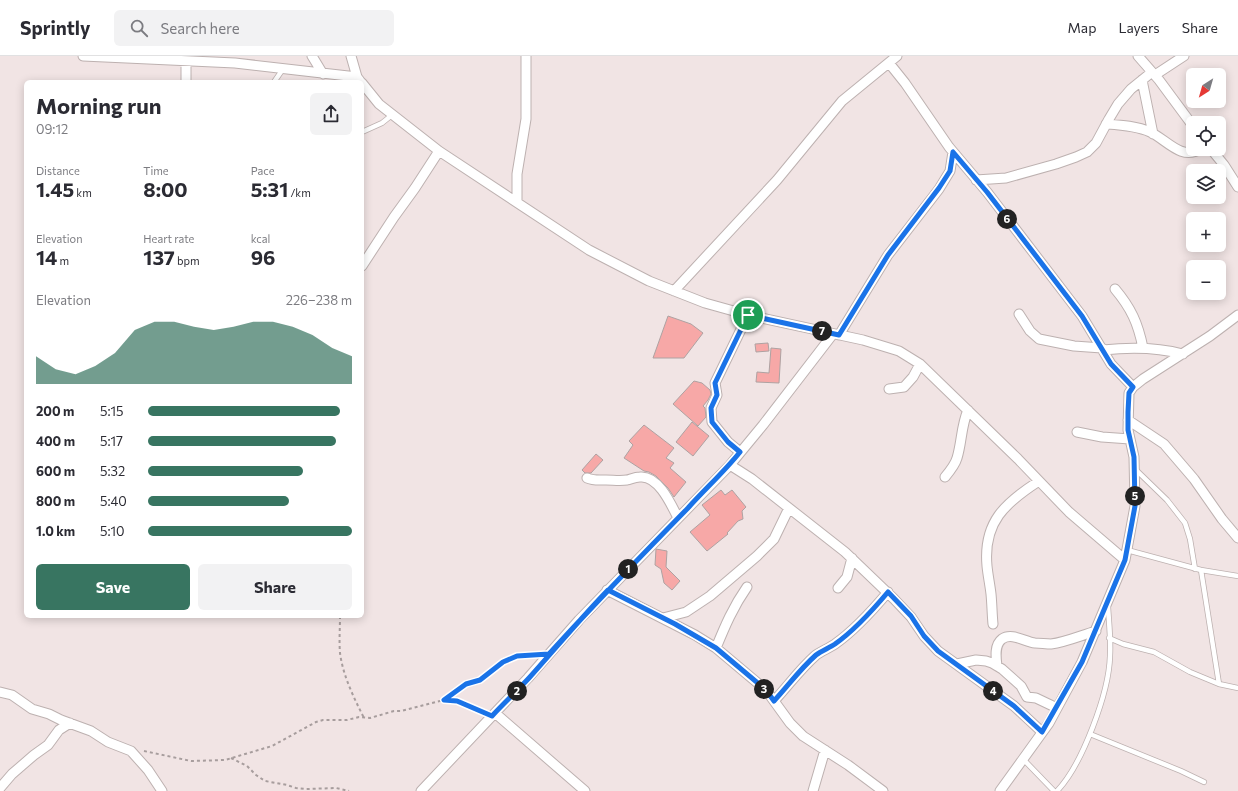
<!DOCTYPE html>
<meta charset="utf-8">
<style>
:root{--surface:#fff;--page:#f2f2f3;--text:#2b2b33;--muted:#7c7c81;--line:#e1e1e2;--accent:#387561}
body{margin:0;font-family:Commissioner,sans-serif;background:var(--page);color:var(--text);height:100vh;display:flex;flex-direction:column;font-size:15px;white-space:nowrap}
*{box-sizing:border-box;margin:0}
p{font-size:13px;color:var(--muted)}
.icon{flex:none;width:22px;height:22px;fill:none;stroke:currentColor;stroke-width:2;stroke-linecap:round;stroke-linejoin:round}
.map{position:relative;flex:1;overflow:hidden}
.sheet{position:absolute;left:24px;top:24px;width:340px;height:538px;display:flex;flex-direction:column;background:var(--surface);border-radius:6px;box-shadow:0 2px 10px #0003}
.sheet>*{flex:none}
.needle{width:26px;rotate:217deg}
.controls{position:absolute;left:1186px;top:12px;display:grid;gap:8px}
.controls a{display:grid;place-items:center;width:40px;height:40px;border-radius:6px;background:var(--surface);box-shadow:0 2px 10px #0003;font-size:20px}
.pin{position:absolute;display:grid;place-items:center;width:34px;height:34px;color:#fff;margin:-17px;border:2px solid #fff;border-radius:50%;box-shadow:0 1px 4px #0007}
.km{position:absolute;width:20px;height:20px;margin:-10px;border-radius:50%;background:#222;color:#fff;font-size:11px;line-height:20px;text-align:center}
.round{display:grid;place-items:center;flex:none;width:42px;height:42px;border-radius:6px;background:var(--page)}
.headline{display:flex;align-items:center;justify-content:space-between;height:68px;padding:0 12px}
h1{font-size:22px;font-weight:700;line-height:30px}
.metrics{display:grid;grid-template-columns:repeat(3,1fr);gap:6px;height:68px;padding:4px 12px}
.metrics div{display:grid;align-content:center}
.metrics b{font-size:20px;font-weight:700}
.metrics small{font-size:11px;font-weight:400}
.metrics p{font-size:11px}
.chart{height:112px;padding:8px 12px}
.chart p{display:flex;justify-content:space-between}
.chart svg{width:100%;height:72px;margin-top:4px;fill:var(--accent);opacity:.7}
.cta{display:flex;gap:8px;margin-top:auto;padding:8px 12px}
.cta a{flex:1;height:46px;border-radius:6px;background:var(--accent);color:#fff;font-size:16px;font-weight:700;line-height:46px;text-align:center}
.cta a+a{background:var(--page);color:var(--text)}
ul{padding:0 12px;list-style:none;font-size:13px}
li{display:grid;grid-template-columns:64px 48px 1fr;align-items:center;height:30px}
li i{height:10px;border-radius:5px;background:var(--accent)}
header{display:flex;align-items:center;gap:24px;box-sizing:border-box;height:56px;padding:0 20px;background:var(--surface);border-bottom:1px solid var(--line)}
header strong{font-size:19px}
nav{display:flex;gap:22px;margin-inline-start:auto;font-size:14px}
.search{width:280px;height:36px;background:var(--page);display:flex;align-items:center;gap:10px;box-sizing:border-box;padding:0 14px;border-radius:6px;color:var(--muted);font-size:15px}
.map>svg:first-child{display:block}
.building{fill:#f7a8a7;stroke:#aea2a2}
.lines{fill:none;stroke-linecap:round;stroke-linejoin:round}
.service-casing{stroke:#bdb1b0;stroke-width:6}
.minor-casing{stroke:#bdb1b0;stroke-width:11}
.path{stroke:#a79d9d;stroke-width:2;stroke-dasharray:3 3;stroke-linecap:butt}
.service{stroke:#fff;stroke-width:4.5}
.minor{stroke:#fff;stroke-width:9}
.route-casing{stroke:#fff;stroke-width:8}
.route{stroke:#1a73e8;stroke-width:5}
</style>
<header>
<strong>Sprintly</strong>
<div class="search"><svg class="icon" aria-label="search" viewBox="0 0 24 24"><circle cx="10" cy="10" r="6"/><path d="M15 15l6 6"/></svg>Search here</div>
<nav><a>Map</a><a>Layers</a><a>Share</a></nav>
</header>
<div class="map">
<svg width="1238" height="735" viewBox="0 0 1238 735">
<rect width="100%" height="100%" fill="#f1e4e4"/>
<path class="building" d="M668,260L691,268L703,277L684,302H653Z
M768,287L769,295L756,296L755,288Z
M771,292L781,293L779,327L756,326L757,316L769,317Z
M694,325L702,327L710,334L711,338L708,344L703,350L705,352L706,361L698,370L673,348Z
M692,366L709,380L693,400L676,386Z
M644,369L674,392L666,402L674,407L670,412L686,426L674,441L668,432L656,420L649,416L644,415L624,402L633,389L629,385Z
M596,398L603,404L591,417H585L582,414Z
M721,434L725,439L732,434L746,451L742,455L743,463L738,465L727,477L728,478L707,495L690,476L710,459L702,449Z
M656,493L667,495L666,511L680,525L672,534L664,527L661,513L655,509Z"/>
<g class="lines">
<defs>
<path id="service" d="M274,26L283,13
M362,76L382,67L392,59
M1134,412L1167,444L1185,467L1190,483L1195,513
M1127,494L1201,514L1238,520
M1201,514L1219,628
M1109,582L1123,588L1154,596L1190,616L1219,628L1238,632
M1090,678L1181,715L1204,726
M1023,703L1054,735
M1057,735C1082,709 1109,637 1110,600C1111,584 1109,567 1108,551"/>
<path id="minor" d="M83,0L235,7L357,21
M312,0L323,18
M351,0L357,21L360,25
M1138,0L1159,24L1193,70
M186,5V26
M889,7L905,27L949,91L987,136L1082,260L1111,308L1133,331
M1155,19L1184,0
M1142,24L1153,78
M362,27L379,48L439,95L589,194L649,225L705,247L748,259L863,284L899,295L920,308L1018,403L1069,456L1125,504
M1106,68C1120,69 1137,70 1150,76C1166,83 1181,105 1200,93
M1211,93L1224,109L1238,131
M976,124L1006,122L1056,108L1076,101L1087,96L1096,87L1109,63L1118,48L1131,33L1152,16
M517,146V118L526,63V0
M362,210L394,161L415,132L439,95
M1115,233C1131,252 1138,267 1143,292
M674,235L777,124L842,45L897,0
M1019,258L1030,275L1039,283L1074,290L1102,292
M839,279L888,199L939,133L950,115L953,96
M1103,294C1131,291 1156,291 1183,298
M889,333L904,331L913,321L920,308
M1128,364L1164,388L1194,423L1222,463L1238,482
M1077,376L1102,381L1130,383
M740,396L728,386L712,366L711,352L717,339L715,327L748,259
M730,409L752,423L845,496L894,543L911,561L924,580L938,595L1014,650L1042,676
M945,421C950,415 955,409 957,402C962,386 961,370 968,354
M587,422C594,425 599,424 606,424C613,424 620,425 627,424C631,423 635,421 640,421C658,419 671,448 678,462
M838,532L847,521L852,502
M607,534L695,579L716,592L766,634L790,667L803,680L848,709L883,735
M663,562L686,556L710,540L757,500L774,483L789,452
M993,568C992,558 992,548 991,538C990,529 988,520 987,510C983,466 1005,447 1039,425
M716,592C725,570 733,551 747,531
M957,608L976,604L986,605L992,607L1002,613L1021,630L1027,641L1036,642L1057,652
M997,610C996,602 994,589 1002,583C1012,576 1025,586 1035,587C1040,587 1046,588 1051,588C1066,586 1082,579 1096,575
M0,636L12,639L32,653L49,658L61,664L91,675L108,686L131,695L148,714L162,735
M774,645C788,630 800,613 816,599C822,595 829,592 835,588C855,574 872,555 888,536
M495,657L585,735
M0,732L12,718L34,699L48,689L59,674L70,667
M421,735L528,622L579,564L730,409L763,369L833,278
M813,735L825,694
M1000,735L1049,667L1082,606L1125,504L1135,450L1134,401L1128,374L1129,337L1133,331L1143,323L1210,280L1238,259"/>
</defs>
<use href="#service" class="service-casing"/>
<use href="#minor" class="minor-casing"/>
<path class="path" d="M340,560C340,572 339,585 340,597C343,620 354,642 364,662
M445,643L466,628L480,624L503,606L517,600L536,598
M144,695L191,705L225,704L272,690L316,666L323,664H347L359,661L370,662L394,655H401L448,643L457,645L483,655
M231,702L247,710L256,719L265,725L287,729L296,732L306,733L336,732L349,735"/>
<use href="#service" class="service"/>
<use href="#minor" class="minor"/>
</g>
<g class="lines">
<defs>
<path id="route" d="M748,259L715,327L717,339L711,352L712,366L728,386L740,396C724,416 705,433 688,452C641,500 594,548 549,598L517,600L503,606L480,624L466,628L444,644L457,645L492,660C504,647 517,635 529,622C555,593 580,563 608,534L675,568L716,592L766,634L774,645C788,630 800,613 816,599C821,595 829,592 835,588C855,574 872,555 888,536L911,560L924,580L938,595L1014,650L1042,676L1082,606L1125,504L1135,450L1134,401L1128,374V356L1129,337L1133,331L1111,308L1082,260L987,136L953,96L950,115L939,132L888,199L839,279L748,259"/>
</defs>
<use href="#route" class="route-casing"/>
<use href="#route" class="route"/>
</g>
</svg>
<div class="controls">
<a><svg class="needle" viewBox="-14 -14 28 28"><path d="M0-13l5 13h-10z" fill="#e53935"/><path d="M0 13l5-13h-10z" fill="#7c7c81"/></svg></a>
<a><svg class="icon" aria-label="locate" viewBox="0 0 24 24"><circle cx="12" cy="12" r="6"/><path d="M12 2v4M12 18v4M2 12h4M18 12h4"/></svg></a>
<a><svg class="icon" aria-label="layers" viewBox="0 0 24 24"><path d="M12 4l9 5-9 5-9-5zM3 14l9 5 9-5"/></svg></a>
<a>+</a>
<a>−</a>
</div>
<div class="pin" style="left:748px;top:259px;background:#1e9e55"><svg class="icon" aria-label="arrive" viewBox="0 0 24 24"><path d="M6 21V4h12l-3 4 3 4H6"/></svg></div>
<b class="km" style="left:628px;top:513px">1</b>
<b class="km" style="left:517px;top:635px">2</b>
<b class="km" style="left:764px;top:633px">3</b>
<b class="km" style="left:993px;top:635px">4</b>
<b class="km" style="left:1135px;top:440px">5</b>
<b class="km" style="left:1007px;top:163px">6</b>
<b class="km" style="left:822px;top:275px">7</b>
<section class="sheet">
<div class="headline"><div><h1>Morning run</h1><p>09:12</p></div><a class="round"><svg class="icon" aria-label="share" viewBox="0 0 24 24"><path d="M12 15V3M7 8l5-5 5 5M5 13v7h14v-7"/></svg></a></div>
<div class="metrics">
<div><p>Distance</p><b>1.45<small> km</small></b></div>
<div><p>Time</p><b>8:00</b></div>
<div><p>Pace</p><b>5:31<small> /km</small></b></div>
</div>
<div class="metrics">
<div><p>Elevation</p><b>14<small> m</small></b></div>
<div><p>Heart rate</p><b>137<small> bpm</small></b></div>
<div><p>kcal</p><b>96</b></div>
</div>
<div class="chart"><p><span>Elevation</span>226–238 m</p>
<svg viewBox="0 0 160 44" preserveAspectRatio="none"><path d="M0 44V27L10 35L20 38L30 33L40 25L50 11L60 6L70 6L80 9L90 11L100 9L110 6L120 6L130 9L140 14L150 22L160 27V44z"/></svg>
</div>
<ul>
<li><b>200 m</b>5:15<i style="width:94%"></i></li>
<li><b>400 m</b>5:17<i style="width:92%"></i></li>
<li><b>600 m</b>5:32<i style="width:76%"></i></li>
<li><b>800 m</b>5:40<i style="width:69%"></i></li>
<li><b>1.0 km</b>5:10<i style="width:100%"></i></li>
</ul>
<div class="cta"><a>Save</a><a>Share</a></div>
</section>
</div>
